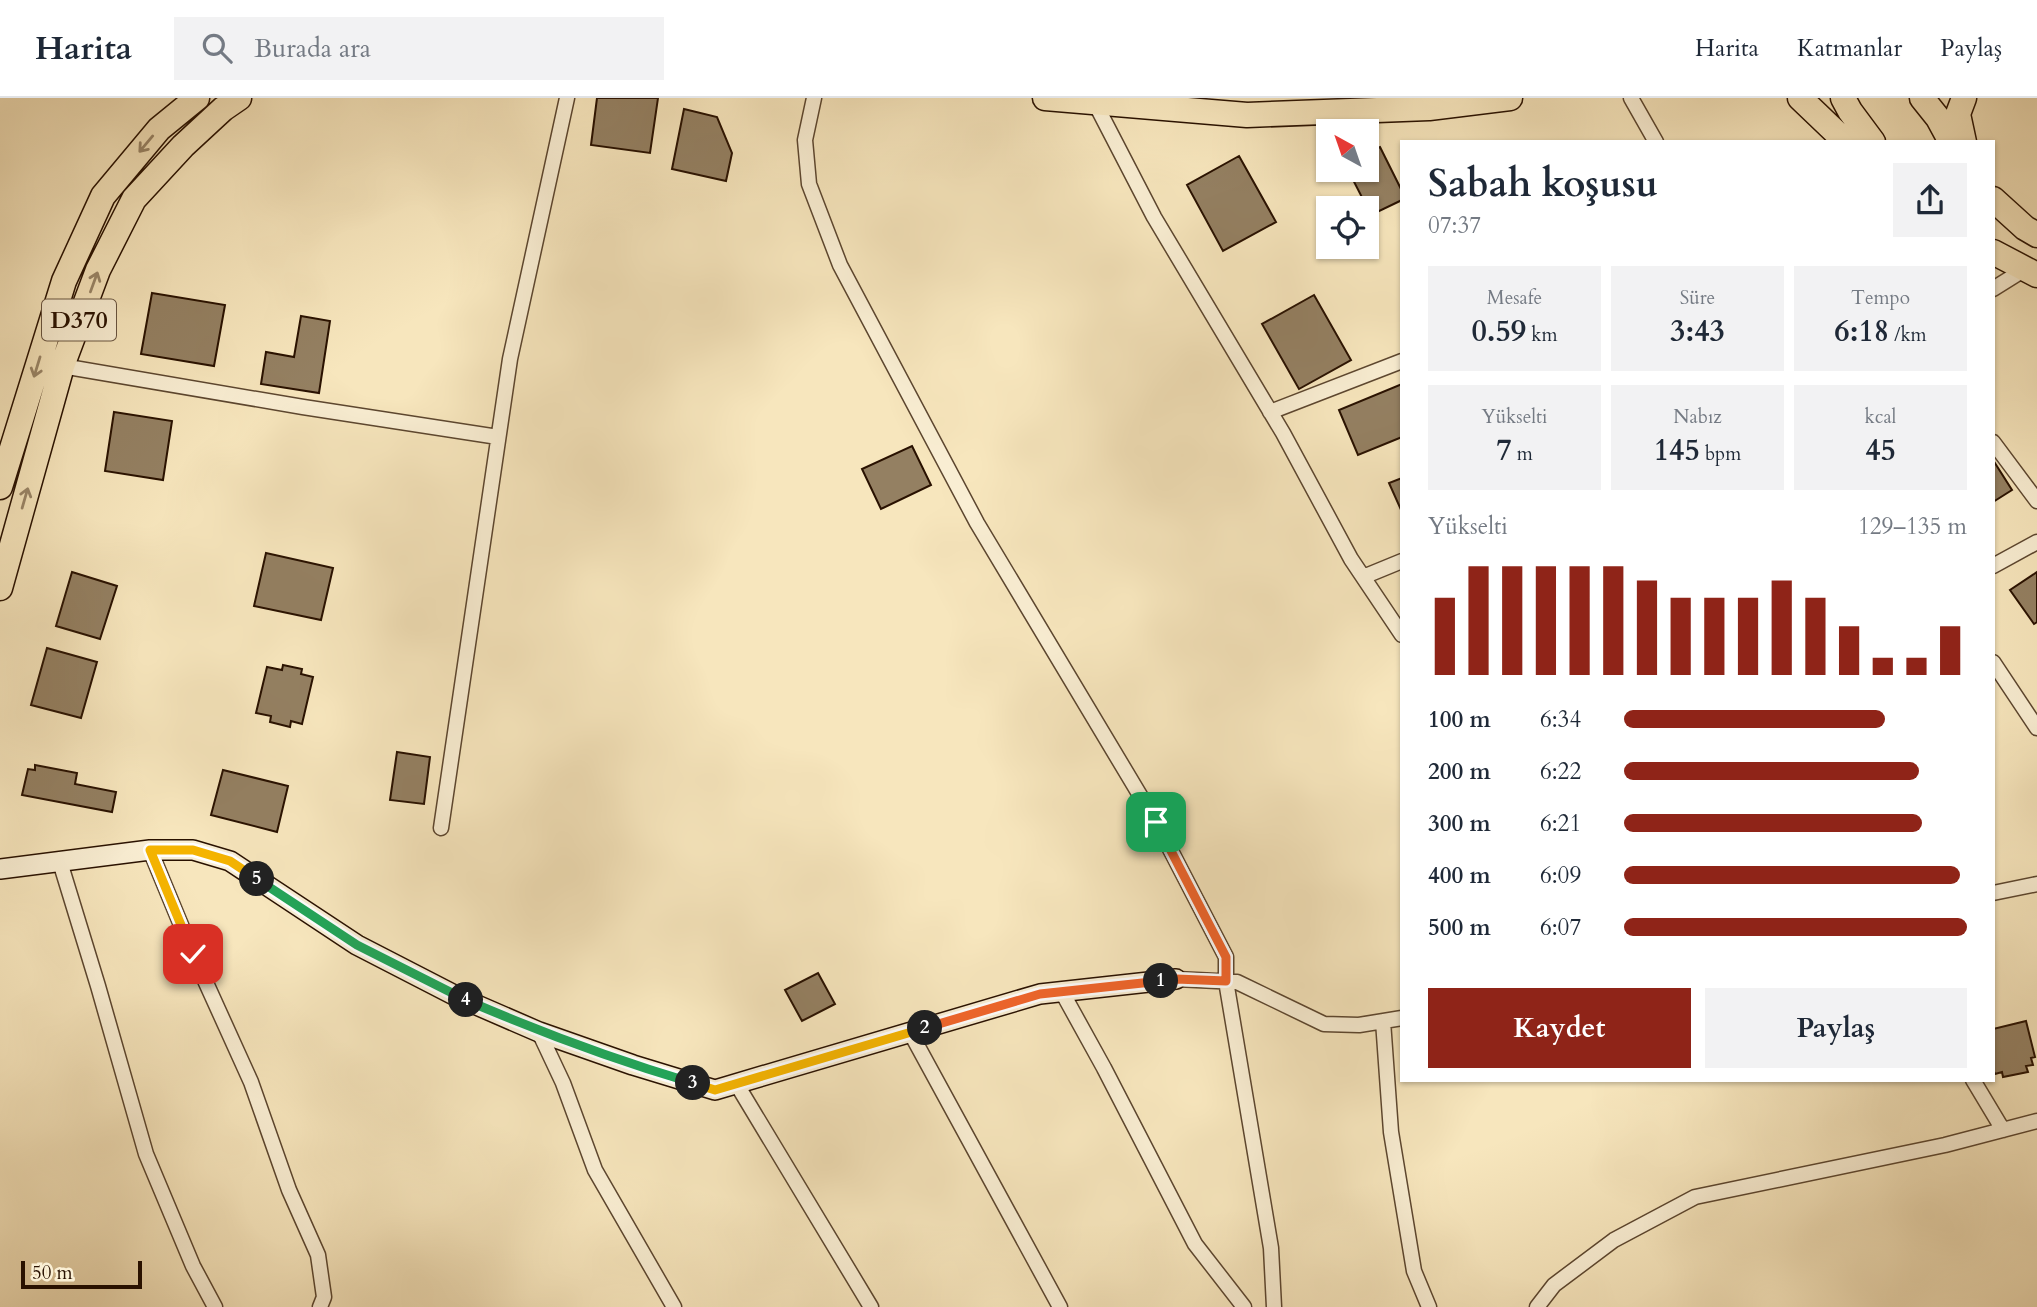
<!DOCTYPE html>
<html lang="tr">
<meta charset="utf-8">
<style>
:root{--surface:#fff;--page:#f2f2f3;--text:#1f2937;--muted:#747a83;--line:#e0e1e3;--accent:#8f2418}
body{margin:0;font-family:Cardo,serif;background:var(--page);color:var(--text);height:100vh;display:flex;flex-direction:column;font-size:26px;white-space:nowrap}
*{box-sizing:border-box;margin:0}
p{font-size:23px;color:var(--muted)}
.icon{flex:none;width:38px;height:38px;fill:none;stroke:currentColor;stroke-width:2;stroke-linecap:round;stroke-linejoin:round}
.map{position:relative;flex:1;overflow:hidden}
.sheet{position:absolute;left:1400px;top:42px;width:595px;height:942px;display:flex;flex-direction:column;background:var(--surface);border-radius:0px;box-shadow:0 2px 5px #0004}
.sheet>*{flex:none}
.needle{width:46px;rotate:320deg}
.fabs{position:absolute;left:1316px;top:21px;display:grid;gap:14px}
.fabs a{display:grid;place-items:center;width:63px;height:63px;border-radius:0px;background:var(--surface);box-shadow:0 2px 5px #0004;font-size:35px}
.scale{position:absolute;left:21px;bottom:18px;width:121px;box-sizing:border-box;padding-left:7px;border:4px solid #291100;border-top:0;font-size:19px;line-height:24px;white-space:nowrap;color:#291100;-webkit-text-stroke:5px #faefd4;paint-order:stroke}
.pin{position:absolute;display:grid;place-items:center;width:60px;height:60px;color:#fff;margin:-30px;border-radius:14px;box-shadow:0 4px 10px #0006}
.km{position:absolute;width:35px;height:35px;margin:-18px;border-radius:50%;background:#222;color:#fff;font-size:19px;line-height:35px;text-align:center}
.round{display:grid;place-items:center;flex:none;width:74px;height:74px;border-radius:0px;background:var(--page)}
.overview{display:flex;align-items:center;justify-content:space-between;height:119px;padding:0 28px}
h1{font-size:38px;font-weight:700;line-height:52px}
.figures{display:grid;grid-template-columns:repeat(3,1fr);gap:10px;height:119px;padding:7px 28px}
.figures div{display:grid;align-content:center;border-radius:0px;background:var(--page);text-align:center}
.figures b{font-size:30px;font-weight:700}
.figures small{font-size:19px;font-weight:400}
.figures p{font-size:19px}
.chart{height:196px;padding:14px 28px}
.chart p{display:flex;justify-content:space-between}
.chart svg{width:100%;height:126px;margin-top:7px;stroke:var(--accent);stroke-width:6}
.primary-button{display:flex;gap:14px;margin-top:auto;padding:14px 28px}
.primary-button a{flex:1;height:80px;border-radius:0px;background:var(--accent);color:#fff;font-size:28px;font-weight:700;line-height:80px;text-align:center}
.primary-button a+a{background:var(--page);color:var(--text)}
ul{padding:0 28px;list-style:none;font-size:23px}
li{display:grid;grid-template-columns:112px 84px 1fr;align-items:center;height:52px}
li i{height:18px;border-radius:9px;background:var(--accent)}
header{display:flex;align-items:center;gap:42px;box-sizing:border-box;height:98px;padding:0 35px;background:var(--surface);border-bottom:2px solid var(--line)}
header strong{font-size:33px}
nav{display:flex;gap:38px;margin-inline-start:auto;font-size:24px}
.search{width:490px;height:63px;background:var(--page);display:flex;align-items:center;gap:18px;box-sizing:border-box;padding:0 24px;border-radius:0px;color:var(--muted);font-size:26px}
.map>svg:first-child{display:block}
.building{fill:#948062;stroke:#291100;stroke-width:2}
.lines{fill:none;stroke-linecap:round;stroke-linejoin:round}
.street-casing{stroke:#5c462f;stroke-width:17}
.secondary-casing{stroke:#291100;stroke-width:22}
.highway-casing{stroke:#291100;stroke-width:27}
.street{stroke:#faefd4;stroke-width:14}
.secondary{stroke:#faefd4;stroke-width:19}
.highway{stroke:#f7e6bd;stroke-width:24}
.oneway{stroke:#9a8668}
.split-1-casing{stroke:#fff;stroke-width:14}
.split-2-casing{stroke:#fff;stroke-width:14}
.split-3-casing{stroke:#fff;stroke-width:14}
.split-4-casing{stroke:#fff;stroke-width:14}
.split-5-casing{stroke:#fff;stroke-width:14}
.split-6-casing{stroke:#fff;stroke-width:14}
.split-1{stroke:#f0652b;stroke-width:9}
.split-2{stroke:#f0652b;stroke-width:9}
.split-3{stroke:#f5b400;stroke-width:9}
.split-4{stroke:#22a559;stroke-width:9}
.split-5{stroke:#22a559;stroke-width:9}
.split-6{stroke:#f5b400;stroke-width:9}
.labels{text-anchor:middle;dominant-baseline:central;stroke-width:5;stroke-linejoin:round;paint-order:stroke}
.shield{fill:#faefd4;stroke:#685440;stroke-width:2}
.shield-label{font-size:24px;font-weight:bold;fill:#291100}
</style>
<header>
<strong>Harita</strong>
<div class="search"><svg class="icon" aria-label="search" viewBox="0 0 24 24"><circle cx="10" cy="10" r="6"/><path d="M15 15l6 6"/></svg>Burada ara</div>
<nav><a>Harita</a><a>Katmanlar</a><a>Paylaş</a></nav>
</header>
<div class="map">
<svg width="2037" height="1209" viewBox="0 0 2037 1209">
<rect width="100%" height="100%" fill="#f7e6bd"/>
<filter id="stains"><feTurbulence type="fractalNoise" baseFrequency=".00286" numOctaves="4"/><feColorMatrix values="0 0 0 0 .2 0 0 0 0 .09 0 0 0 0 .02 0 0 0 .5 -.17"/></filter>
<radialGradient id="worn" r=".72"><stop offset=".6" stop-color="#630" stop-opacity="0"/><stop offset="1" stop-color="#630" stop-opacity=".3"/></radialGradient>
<path class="building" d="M597,0H658L650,55L591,47Z
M684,11L717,19L732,55L726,83L672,71Z
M1380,49L1402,93V102L1371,117L1348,72H1367V55Z
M1239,58L1276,124L1223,153L1187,87Z
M152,195L225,207L214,268L141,256Z
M1314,197L1351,262L1299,291L1262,226Z
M301,218L330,223L319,295L261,286L266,254L294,259Z
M1402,286V339L1358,357L1339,312Z
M114,314L172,323L163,382L105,373Z
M912,348L931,387L881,411L862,371Z
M1993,362L2012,392L1993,404Z
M1402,380V414L1389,385Z
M266,455L333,470L321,522L254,508Z
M72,474L117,488L100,541L56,528Z
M2037,474V524L2034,526L2010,492Z
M47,550L97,564L81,620L31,607Z
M283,567L302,571L301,576L313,579L302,626L291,623L290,629L270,624L271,618L256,615L267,569L282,572Z
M397,654L430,659L424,706L390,702Z
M35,667L77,675L75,686L116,694L112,714L22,697L28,671L35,672Z
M223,672L288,688L277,734L211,717Z
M818,875L835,906L802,923L785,892Z
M2026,923L2035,959L2031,960L2033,967L2026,968L2028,974L2003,979L2002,974L1995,976L1993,971V931Z"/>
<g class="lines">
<defs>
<path id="street" d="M814,0L805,42L809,86L840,167L977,425L1156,724L1226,859V883L1271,1150L1274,1209
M1631,0L1656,44
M1095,5L1154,119L1283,335L1351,461L1402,537
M1993,191L2025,171
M62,268L303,309L498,339
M1270,314L1402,263
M1993,344L2037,403
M1993,468L2037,444
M1363,479L1402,463
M1993,564L2037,630
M441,730L510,261L567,0
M150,752L193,856L251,984L289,1092L318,1157L324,1199L320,1209
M60,764L98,888L146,1056L193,1168L215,1209
M1993,795L2037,786
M1176,881L1237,884L1324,926L1359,927L1402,920
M1062,894L1104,970L1195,1146L1244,1209
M1383,923L1391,1034L1414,1173L1429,1209
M539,934L563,985L595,1072L674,1209
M910,934L1060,1209
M1973,982L2003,1032
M736,985L871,1209
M1537,1209L1554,1187L1614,1142L1695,1099L1945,1047L2037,1023"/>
<path id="secondary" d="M0,771L150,752H193L230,763L357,847L456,898L539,934L633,967L715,992L1040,896L1176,881"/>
<path id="highway" d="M1045,0L1247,17L1429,10L1510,0
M1800,0L1846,44
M1843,0L1850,13L1873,44
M1922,0L1938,20L1951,44
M1964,0L1958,16L1964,44
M1993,101L2025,130L2037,137
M1993,154L2037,177
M0,389L64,183L103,98L159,31L197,0
M0,490L62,268L98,172L134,101L183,48L223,11L239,0"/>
</defs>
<use href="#street" class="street-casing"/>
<use href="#secondary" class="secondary-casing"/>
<use href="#highway" class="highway-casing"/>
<use href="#street" class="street"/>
<use href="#secondary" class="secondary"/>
<use href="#highway" class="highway"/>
</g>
<defs><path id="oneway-shaft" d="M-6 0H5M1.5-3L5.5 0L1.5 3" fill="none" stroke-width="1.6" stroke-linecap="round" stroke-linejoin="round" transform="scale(1.75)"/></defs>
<g class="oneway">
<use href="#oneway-shaft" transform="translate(146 46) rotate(130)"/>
<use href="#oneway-shaft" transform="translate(94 184) rotate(-70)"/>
<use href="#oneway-shaft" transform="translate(37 269) rotate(107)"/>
<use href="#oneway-shaft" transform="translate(25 400) rotate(-74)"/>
</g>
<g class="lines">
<defs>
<path id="split-1" d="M1156,724L1226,859V883L1176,881L1161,883"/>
<path id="split-2" d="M925,930L1040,896L1161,883"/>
<path id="split-3" d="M693,985L715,992L925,930"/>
<path id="split-4" d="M466,902C540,934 615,962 693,985"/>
<path id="split-5" d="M257,781L357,847L466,902"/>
<path id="split-6" d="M193,856L150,752H193L230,763L257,781"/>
</defs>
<use href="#split-1" class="split-1-casing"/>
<use href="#split-2" class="split-2-casing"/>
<use href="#split-3" class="split-3-casing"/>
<use href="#split-4" class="split-4-casing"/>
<use href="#split-5" class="split-5-casing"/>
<use href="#split-6" class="split-6-casing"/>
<use href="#split-1" class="split-1"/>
<use href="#split-2" class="split-2"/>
<use href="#split-3" class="split-3"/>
<use href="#split-4" class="split-4"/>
<use href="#split-5" class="split-5"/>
<use href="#split-6" class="split-6"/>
</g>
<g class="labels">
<rect class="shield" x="42" y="201.5" width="74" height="41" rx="5"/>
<g class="shield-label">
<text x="79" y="222">D370</text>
</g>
</g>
<rect width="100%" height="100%" filter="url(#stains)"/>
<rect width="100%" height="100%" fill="url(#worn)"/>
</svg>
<div class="fabs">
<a><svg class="needle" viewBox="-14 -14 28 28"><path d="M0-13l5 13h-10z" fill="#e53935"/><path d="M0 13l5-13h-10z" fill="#747a83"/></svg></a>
<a><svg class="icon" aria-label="locate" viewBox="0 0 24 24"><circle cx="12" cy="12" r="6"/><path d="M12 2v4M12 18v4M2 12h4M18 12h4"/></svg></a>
</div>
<div class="scale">50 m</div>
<div class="pin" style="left:1156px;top:724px;background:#1e9e55"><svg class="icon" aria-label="arrive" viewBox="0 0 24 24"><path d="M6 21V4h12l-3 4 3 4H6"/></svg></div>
<div class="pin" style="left:193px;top:856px;background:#d93025"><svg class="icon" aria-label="check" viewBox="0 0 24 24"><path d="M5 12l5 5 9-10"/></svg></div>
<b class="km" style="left:1161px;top:883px">1</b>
<b class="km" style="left:925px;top:930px">2</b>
<b class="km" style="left:693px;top:985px">3</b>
<b class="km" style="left:466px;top:902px">4</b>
<b class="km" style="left:257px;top:781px">5</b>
<section class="sheet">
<div class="overview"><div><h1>Sabah koşusu</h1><p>07:37</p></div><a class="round"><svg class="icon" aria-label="share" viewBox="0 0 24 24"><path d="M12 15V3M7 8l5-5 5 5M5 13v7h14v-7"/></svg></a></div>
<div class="figures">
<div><p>Mesafe</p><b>0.59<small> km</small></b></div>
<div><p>Süre</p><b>3:43</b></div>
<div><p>Tempo</p><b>6:18<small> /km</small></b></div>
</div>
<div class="figures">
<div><p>Yükselti</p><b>7<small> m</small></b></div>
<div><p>Nabız</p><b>145<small> bpm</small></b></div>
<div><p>kcal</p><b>45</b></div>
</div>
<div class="chart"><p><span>Yükselti</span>129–135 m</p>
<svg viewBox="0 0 160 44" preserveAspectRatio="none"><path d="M5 44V17M15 44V6M25 44V6M35 44V6M45 44V6M55 44V6M65 44V11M75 44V17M85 44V17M95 44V17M105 44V11M115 44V17M125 44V27M135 44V38M145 44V38M155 44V27"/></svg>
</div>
<ul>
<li><b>100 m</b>6:34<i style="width:76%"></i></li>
<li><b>200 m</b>6:22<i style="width:86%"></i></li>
<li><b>300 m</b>6:21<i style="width:87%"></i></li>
<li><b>400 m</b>6:09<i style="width:98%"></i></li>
<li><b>500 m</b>6:07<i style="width:100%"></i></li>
</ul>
<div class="primary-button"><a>Kaydet</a><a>Paylaş</a></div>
</section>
</div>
